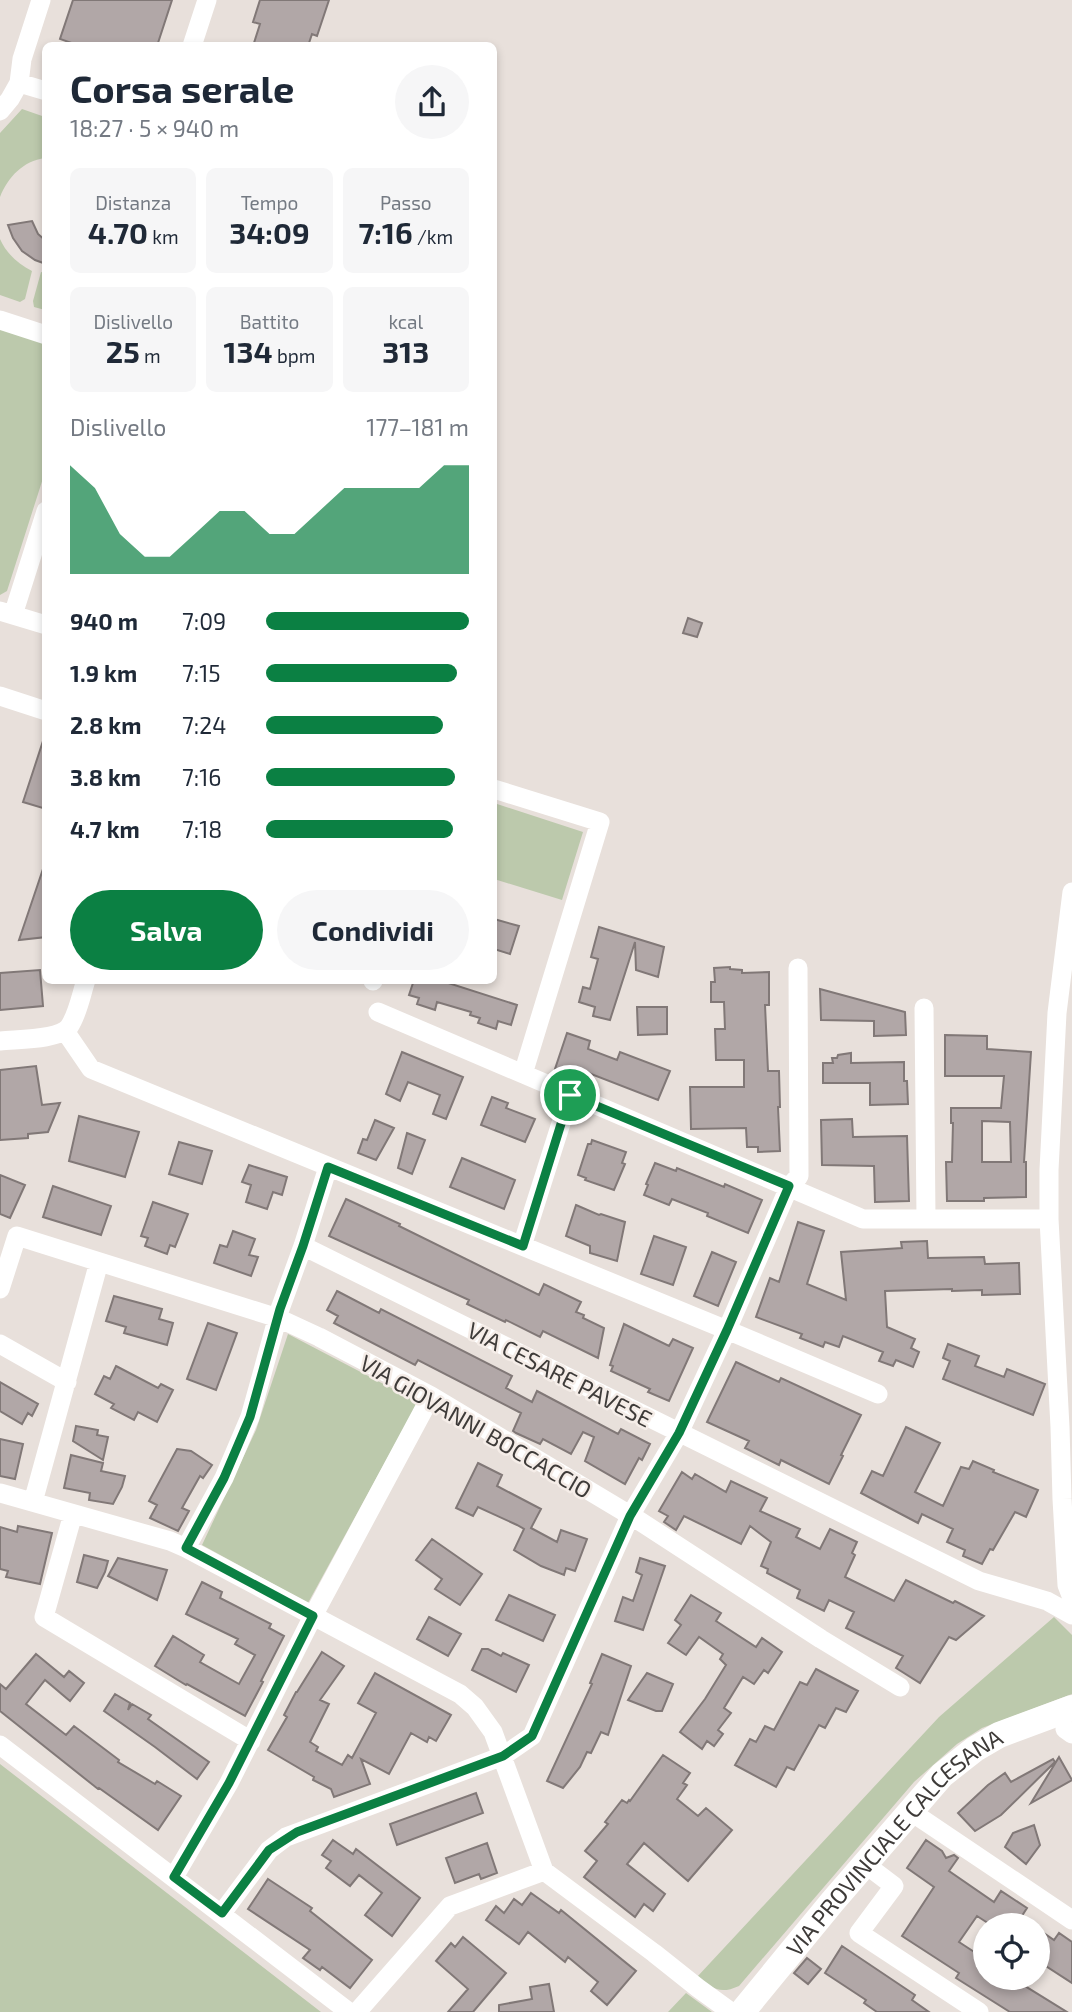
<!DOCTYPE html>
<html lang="it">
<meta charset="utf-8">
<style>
:root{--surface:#fff;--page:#f6f6f7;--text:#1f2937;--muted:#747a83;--accent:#0b8043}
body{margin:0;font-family:"Exo 2",sans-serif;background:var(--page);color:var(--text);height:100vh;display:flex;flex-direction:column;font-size:26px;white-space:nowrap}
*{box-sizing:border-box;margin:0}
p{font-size:23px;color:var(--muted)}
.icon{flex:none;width:38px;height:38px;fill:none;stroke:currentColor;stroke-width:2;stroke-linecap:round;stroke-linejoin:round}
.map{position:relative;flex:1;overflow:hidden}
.drawer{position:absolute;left:42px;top:42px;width:455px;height:942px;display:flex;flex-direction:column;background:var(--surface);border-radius:10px;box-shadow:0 4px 10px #0003}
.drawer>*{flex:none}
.tools{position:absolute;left:973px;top:1913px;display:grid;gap:14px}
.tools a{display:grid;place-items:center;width:77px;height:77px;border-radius:50%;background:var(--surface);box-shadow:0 4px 10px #0003;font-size:35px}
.pin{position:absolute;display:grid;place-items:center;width:60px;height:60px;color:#fff;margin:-30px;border:4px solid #fff;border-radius:50%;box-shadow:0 2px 7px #0007}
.round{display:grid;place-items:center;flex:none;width:74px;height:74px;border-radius:37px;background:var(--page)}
.summary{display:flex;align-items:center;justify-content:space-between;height:119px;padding:0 28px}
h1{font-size:38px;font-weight:700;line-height:52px}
.figures{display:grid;grid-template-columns:repeat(3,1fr);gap:10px;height:119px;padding:7px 28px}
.figures div{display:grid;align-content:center;border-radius:10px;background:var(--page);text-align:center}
.figures b{font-size:30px;font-weight:700}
.figures small{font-size:19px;font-weight:400}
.figures p{font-size:19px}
.chart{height:196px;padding:14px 28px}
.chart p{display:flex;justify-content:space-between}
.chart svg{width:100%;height:126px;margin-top:7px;fill:var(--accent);opacity:.7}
.button{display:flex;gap:14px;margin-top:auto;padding:14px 28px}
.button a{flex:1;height:80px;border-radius:42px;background:var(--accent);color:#fff;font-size:28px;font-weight:700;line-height:80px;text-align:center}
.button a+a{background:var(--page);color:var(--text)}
ul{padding:0 28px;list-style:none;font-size:23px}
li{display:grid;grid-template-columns:112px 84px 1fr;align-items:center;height:52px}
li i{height:18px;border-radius:9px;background:var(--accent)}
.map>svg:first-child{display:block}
.green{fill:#bcc9ac}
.building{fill:#b1a7a7;stroke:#817877;stroke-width:2;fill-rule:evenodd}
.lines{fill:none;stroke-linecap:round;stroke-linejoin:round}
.street{stroke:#fff;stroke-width:19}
.secondary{stroke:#fff;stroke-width:26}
.route-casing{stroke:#fff;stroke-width:14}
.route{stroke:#0b8043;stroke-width:9}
.labels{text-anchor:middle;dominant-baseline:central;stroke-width:5;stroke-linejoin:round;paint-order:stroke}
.street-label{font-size:23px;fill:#3e3b39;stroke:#f5ede8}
</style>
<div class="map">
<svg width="1072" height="2012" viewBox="0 0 1072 2012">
<rect width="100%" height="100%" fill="#e8e0db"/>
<path class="green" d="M22,109L45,117V158C23,161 8,177 0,197V133Z
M0,239C6,253 18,264 32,271L25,299L20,302L0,295Z
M41,272L45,273V310L34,307L33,301Z
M0,328L46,343L45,472L7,591L0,595Z
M494,803L583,832L562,900L494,879Z
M288,1334L418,1402L308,1603L202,1545L256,1430Z
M1054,1617L1072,1635V1694L982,1728L957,1744L914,1782L739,1986C719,1995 713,1988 697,1977L939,1717Z
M0,1764L321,2012H0Z
M686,1993L712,2012H668Z"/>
<path class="building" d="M73,0H172L157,46H80L60,39Z
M260,0H329L317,36L312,34L308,46H253L260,24L253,22Z
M32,221L38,234L46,241V264L35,260L22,251L13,238L8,225Z
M688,618L702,623L697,637L683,633Z
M43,741H46V809L23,802Z
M43,869H46V937L19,940Z
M494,919L519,926L510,954L494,949Z
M599,927L664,947L658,977L636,970L635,942L610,1020L593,1016L595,1007L579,1002L583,987L590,989L598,959L591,957Z
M730,967V969L742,970V973L769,972V1005H765L768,1071H779L780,1107H778L780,1151L758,1152V1147H747L746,1128L691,1129L690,1087H744V1060H716L715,1029H725L724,1002H711V982H715L714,968Z
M40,970L43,1006L0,1010V973Z
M414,980H439L517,1005L511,1025L498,1021L496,1029L478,1023L480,1018L470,1015L471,1012L437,1002L435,1010L417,1004L419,998L409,995Z
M820,989L905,1012L906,1035L874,1036V1021L821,1020Z
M637,1007H667V1034L638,1035Z
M567,1033L590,1041L588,1049L617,1060L620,1052L670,1071L658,1100L581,1070L578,1078L555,1069Z
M945,1035L987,1036V1049L1031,1052L1024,1162H1026V1197L984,1198V1201H947L946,1162H952L953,1123H951V1108H1001L1004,1076H945ZM982,1121L1010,1122L1011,1162H982Z
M402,1052L463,1077L446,1119L433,1114L440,1095L408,1082L400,1101L386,1094Z
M851,1053V1063L904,1062V1081H907L908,1104L870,1105V1083H823V1063H833L832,1058H837L838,1055Z
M36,1066L42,1105L60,1103L48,1132L28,1134V1138L0,1140V1070Z
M492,1097L508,1103L506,1108L535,1119L525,1142L481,1125Z
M79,1116L139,1132L125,1177L69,1161Z
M852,1119L853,1137L907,1136L909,1201L875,1202L874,1166L822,1165L821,1120Z
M375,1120L394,1128L376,1160L358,1153L363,1139L367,1140Z
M407,1133L425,1140L412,1174L398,1168Z
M592,1140L626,1152L622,1163L625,1164L614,1190L585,1180L586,1178L578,1175L588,1144H591Z
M179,1142L212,1151L202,1184L169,1174Z
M462,1158L515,1180L504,1209L450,1187Z
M655,1163L676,1171L677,1168L724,1187L725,1184L762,1200L748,1233L707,1216L708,1213L672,1199L669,1205L644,1195L648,1185L646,1184Z
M249,1165L287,1177L282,1195L273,1192L267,1209L246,1202L251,1185L242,1182Z
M0,1175L25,1185L10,1218L0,1214Z
M53,1186L111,1206L101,1235L43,1217Z
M346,1199L400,1224L399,1226L539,1295L544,1284L581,1302L576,1312L584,1315L583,1318L604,1328L598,1358L543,1331L540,1337L506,1320L505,1322L467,1304L469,1300L329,1236Z
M153,1202L188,1214L175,1247L170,1245L167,1254L145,1246L148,1238L141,1236Z
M576,1205L599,1215L601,1214L625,1222L617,1261L590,1253V1246L566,1236Z
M798,1222L824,1231L807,1284L846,1300L841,1252L902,1248L901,1242L927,1241L928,1258L984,1257L985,1264L1019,1263L1020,1294L982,1295V1290L952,1291V1289L885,1291L887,1327L915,1339L911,1348L919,1352L913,1367L896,1360L893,1366L879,1361L883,1352L843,1336L839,1347L825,1342L823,1347L800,1338L802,1334L756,1317L770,1278L779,1282Z
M233,1231L255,1239L249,1255L258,1257L251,1276L214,1263L220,1245L227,1247Z
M654,1236L686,1247L673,1285L641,1274Z
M712,1252L736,1262L718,1306L694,1296Z
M337,1291L379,1313L381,1309L512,1376L506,1388L532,1402L537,1391L618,1434L621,1429L650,1444L642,1460L639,1458L625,1484L585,1461L594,1437L583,1432L571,1454L543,1439L540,1444L516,1433L513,1431L521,1413L418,1360L415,1365L334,1323L338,1316L327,1310Z
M114,1296L162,1309L159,1319L173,1323L167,1345L124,1333L126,1327L106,1321Z
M208,1323L237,1333L216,1390L187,1379Z
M624,1324L669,1346L673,1339L693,1348L669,1401L648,1392L650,1389L611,1371L613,1366L610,1365Z
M948,1344L979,1356L975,1366L1004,1377L1007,1369L1045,1384L1033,1415L943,1379L950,1361L943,1358Z
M736,1362L779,1382L781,1378L861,1415L841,1455L843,1456L829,1484L781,1460L779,1465L745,1448L749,1441L707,1422Z
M116,1366L158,1388L161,1384L173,1390L157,1422L138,1412L134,1420L111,1408L114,1404L95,1394L104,1376L110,1379Z
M0,1382L38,1404L32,1416L28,1413L22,1424L0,1411Z
M76,1426L98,1430L97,1435L108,1437L103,1460L73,1441Z
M906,1427L940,1443L915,1492L943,1506L961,1467L969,1469L973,1461L994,1470L993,1472L1038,1490L1026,1517L1015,1512L993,1550L990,1549L982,1564L963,1556L965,1550L947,1542L953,1529L922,1514L918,1523L861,1493L872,1471L883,1476Z
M0,1439L23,1444L15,1479L0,1476Z
M177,1449L191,1451L212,1465L203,1478L200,1476L182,1508L189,1511L178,1531L150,1518L157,1505L149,1501Z
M71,1455L103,1463L101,1471L125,1476L122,1487L113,1504L89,1500L90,1493L64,1488Z
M478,1463L502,1475L497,1486L541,1509L531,1528L557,1542L561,1530L587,1539L575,1571L566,1568L564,1575L541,1566L514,1550L524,1529L517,1525L478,1507L473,1516L456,1508Z
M682,1472L692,1479L695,1474L726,1492L731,1481L767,1498L760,1511L800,1529L796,1537L820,1549L830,1529L857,1542L852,1553L855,1555L845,1577L894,1601L906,1580L953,1603L955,1601L984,1616L956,1640L949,1637L920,1683L896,1668L903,1656L846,1628L854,1612L829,1600L824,1611L797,1598L800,1590L767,1573L768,1569L761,1566L771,1542L750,1526L741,1544L684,1516L676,1530L664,1522L668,1516L659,1511Z
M18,1526L52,1533L40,1584L6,1577L8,1571L0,1569V1527L17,1532Z
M432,1539L482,1574L460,1605L435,1589L442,1579L416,1560Z
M84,1555L108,1561L105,1572L97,1588L77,1582Z
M118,1558L167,1570L157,1600L108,1576Z
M640,1558L665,1566L643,1630L615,1621L623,1597L633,1601L642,1575L636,1572Z
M202,1582L222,1592L220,1598L271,1624L269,1628L284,1636L261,1681L263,1682L245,1716L187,1684L186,1685L155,1666L173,1636L204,1655L200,1662L239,1684L255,1655L235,1644L238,1639L186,1614Z
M509,1595L555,1615L543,1641L496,1620Z
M691,1595L721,1613L716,1621L756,1647L762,1638L782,1652L768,1673L764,1670L754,1684L743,1677L724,1708L731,1713L718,1730L723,1734L714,1746L707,1741L702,1749L680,1732L705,1699L726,1665L720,1659L723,1654L699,1637L686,1655L668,1643L681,1625L675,1620Z
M429,1617L461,1634L448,1656L417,1639Z
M482,1649H488L501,1656L503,1653L529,1665L516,1692L472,1670Z
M322,1652L344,1666L320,1700L329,1704L310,1742L318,1747L316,1751L342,1765L348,1755L352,1758L376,1713L358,1703L375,1673L451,1715L436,1741L429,1737L427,1742L411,1733L389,1774L361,1759L370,1784L334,1797L331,1789L313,1780L314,1777L268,1750L287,1717L284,1715L296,1692H297Z
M36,1654L64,1677L69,1671L84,1683L70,1701L45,1680L26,1704L66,1735L74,1726L119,1760L118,1762L155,1784L157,1781L181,1796L158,1830L99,1788L98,1789L0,1711V1684L6,1689Z
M602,1654L631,1666L608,1735L601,1732L591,1753L587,1752L580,1767L563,1788L547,1781L592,1684L590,1683Z
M816,1669L858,1691L846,1712L836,1708L825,1728L819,1725L794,1770L787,1767L776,1787L735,1765L750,1739L756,1742L765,1726L774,1730L800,1682L807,1685Z
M647,1673L673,1684L662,1711H656L628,1700Z
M115,1694L130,1703L128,1710L132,1704L151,1715L148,1719L209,1762L197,1779L155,1747L104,1711Z
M663,1755L690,1773L683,1783L687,1785L677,1799L698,1816L706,1808L732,1830L688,1881L644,1843L627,1864L665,1894L653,1911L644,1904L635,1917L584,1877L597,1861L585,1851L608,1824L605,1822L622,1800L627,1803L629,1800L630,1801Z
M1059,1757L1072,1780L1031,1803Z
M1053,1759L1055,1762L1001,1815L975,1831L958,1813L988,1785L1005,1773L1011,1782Z
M476,1793L483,1813L397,1845L390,1824Z
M1034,1825L1040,1845L1026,1864L1005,1847L1013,1833Z
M333,1840L353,1854L356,1849L420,1898L392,1936L365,1915L382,1893L359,1875L350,1886L326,1868L331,1861L322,1855Z
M926,1840L942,1851L946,1858L954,1855L958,1858L949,1871L994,1902L1001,1891L1027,1908L1016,1925H991L977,1916L959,1942L985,1959V1978H1012L1067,2012H1010L956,1978L959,1973L902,1936L934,1887L907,1868Z
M487,1843L497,1873L481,1879L479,1874L455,1883L446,1858Z
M268,1879L312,1908L310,1911L372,1960L350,1988L322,1967L320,1970L303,1958L310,1950L248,1909Z
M531,1893L559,1913L561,1910L636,1971L607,2005L591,1991L598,1982L568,1957L565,1962L528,1932L519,1944L486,1920L496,1906L504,1913L514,1899L522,1905Z
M1038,1929L1054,1940L1059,1933L1072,1942V1983L1038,1961Z
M463,1937L506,1973L473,2012H448L468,1989L436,1961L451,1943L455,1947Z
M842,1946L915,1995L912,2000L929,2012H877L864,2003L866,2000L825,1973Z
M807,1958L821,1969L808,1984L794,1973Z
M549,1984L554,2012H499V2005L532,1999L530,1987Z"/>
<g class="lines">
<path class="street" d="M192,46L207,0
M19,83L46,91
M0,111L10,99L19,83L22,59L41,0
M0,320L46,335
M0,611L46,625
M13,615L46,511
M0,696L46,711
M494,789L600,822L523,1074
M1072,892L1057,1013L1049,1170V1219L1060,1427L1062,1499L1067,1585L1072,1598
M373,981V980
M924,1008L926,1218
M378,1012L863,1219H1049
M65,1031L91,1069L727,1330L878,1394
M0,1041C16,1039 59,1040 69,1027C78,1014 81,995 86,980
M303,1246L979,1581L1047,1601L1072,1615
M522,1246L570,1095
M0,1289L17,1236L278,1318L319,1337L431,1396L638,1520L821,1639L900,1687
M0,1344L67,1382
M0,1493L170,1541L186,1548L460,1694L475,1707L493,1732L544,1871L654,1953L698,1988L731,2012
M33,1502L99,1262
M73,1514L44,1617L251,1741
M186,1548L224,1478L250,1417L280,1309L303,1246L328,1167
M1065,1729L1072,1734
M0,1745L349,2012
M910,1811L1072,1920
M865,1864L894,1886L859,1933L979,2012
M174,1877L229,1783L313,1616L431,1396
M222,1913L269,1850L286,1837L503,1756L532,1736L630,1516L679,1433L727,1330L789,1187L799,1176L798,968
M357,2012L450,1906L544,1871"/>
<path class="secondary" id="s1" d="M742,2012L833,1901L942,1775L975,1749L999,1735L1072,1708"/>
</g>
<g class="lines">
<defs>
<path id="route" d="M570,1095L789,1186L727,1330L679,1433L630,1516L532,1736L503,1756L297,1832L269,1850L222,1913L174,1877L229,1783L313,1616L186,1548L224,1478L250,1417L280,1309L303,1246L328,1167L523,1246Z"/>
</defs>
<use href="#route" class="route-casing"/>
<use href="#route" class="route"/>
</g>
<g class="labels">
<g class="street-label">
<text transform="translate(560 1374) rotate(27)">VIA CESARE PAVESE</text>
<text transform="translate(476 1426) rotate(30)">VIA GIOVANNI BOCCACCIO</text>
<text stroke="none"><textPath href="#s1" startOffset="229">VIA PROVINCIALE CALCESANA</textPath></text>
</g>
</g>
</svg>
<div class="tools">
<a><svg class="icon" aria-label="locate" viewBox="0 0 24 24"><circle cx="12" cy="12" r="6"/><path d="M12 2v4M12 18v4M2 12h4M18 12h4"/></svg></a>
</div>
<div class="pin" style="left:570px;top:1095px;background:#1e9e55"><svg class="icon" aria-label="arrive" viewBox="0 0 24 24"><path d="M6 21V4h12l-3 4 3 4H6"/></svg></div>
<section class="drawer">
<div class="summary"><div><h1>Corsa serale</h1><p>18:27 · 5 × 940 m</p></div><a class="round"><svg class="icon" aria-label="share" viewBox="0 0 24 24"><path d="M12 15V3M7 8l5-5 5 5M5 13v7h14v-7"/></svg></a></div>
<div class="figures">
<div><p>Distanza</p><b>4.70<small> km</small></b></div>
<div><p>Tempo</p><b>34:09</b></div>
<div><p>Passo</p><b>7:16<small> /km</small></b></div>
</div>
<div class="figures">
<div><p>Dislivello</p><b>25<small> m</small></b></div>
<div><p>Battito</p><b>134<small> bpm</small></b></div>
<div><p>kcal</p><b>313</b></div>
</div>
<div class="chart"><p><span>Dislivello</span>177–181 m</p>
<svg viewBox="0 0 160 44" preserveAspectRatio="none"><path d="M0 44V6L10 14L20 30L30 38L40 38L50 30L60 22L70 22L80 30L90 30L100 22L110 14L120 14L130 14L140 14L150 6L160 6V44z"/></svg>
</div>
<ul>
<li><b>940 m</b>7:09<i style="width:100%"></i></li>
<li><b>1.9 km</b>7:15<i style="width:94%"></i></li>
<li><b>2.8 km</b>7:24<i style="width:87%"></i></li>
<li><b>3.8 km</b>7:16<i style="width:93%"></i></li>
<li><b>4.7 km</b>7:18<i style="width:92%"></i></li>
</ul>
<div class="button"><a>Salva</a><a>Condividi</a></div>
</section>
</div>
